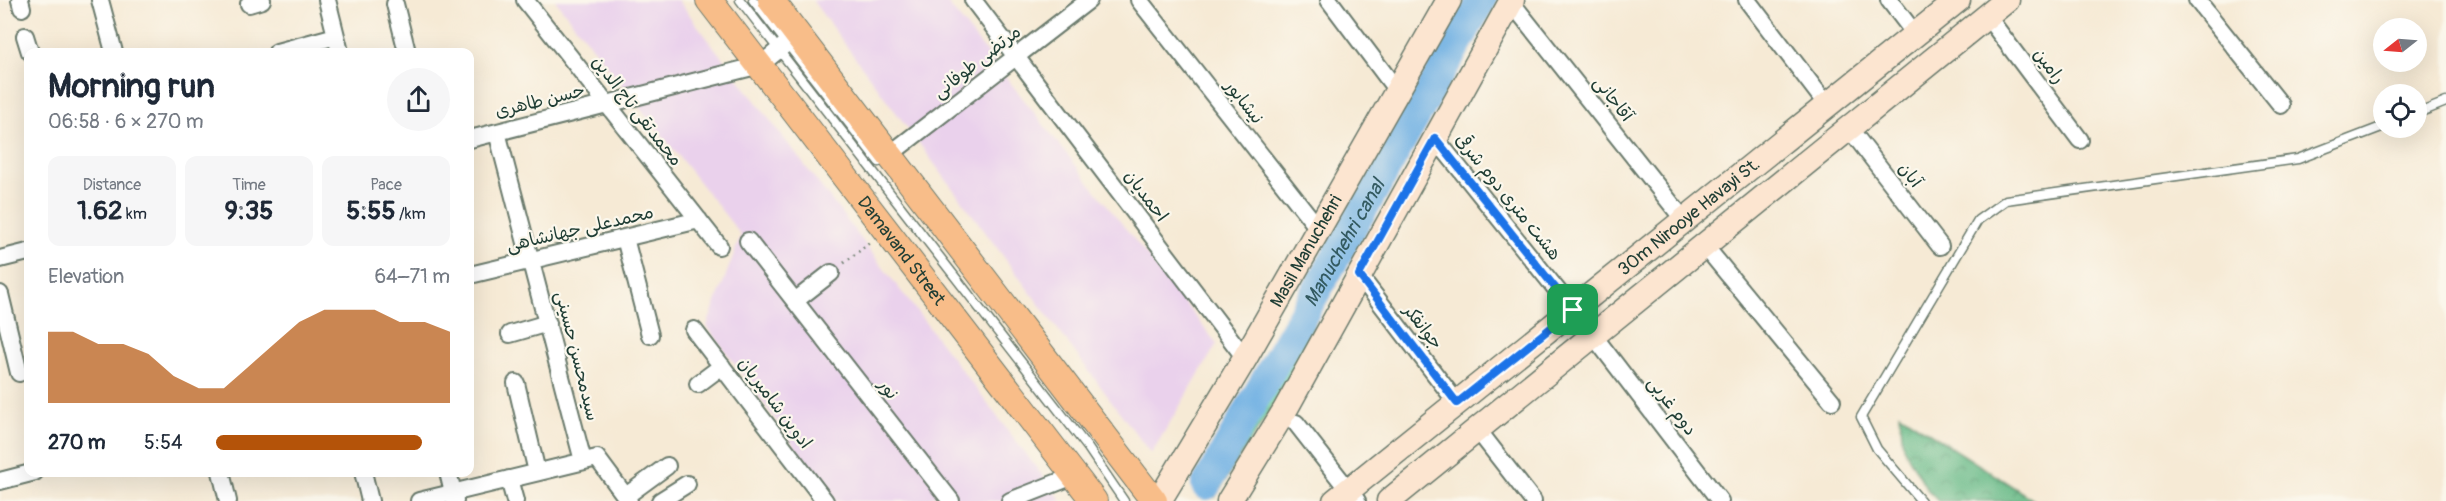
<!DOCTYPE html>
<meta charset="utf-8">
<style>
:root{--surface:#fff;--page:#f6f6f7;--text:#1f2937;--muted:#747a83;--accent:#b45309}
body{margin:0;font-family:Pangolin,"Playpen Sans Arabic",sans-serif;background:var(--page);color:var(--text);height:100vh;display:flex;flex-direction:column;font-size:22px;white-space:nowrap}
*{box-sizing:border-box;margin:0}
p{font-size:20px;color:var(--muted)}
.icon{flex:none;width:33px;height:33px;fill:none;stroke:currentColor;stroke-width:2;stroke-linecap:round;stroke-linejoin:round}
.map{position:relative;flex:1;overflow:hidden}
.details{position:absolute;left:24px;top:48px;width:450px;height:429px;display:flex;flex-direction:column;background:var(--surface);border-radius:12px;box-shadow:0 6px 24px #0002}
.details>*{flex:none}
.needle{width:39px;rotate:253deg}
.controls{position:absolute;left:2373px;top:18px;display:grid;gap:12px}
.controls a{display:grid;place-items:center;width:54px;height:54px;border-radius:50%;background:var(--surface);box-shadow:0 6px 24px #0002;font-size:30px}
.pin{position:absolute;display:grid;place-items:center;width:51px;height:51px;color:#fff;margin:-26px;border-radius:12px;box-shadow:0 3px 9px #0006}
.round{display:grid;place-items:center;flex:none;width:63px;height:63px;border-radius:32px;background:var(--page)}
.head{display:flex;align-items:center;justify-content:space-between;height:102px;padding:0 24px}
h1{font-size:33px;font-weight:700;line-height:45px}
.figures{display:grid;grid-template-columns:repeat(3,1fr);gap:9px;height:102px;padding:6px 24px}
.figures div{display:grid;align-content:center;border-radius:12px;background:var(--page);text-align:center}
.figures b{font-size:26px;font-weight:700}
.figures small{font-size:16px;font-weight:400}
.figures p{font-size:16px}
.chart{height:168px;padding:12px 24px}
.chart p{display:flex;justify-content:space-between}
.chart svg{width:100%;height:108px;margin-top:6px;fill:var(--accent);opacity:.7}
ul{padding:0 24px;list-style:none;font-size:20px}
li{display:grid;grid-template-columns:96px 72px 1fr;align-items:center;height:45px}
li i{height:15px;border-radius:8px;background:var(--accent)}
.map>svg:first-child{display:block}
.built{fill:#ead1ec}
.forest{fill:url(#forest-crowns);stroke:#447c5e;stroke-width:1.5}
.park{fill:url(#park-crowns);stroke:#508c6a;stroke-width:1.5}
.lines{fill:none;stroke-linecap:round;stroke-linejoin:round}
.river{stroke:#6fb0e3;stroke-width:30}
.lane-casing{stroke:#6a7a6c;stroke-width:11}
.street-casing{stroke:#6a7a6c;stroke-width:20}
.secondary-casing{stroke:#6a7a6c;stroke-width:27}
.primary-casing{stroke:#6a7a6c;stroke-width:28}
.path{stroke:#6a7a6c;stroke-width:3;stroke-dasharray:1.5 4.5;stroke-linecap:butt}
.lane{stroke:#fff;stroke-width:8}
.street{stroke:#fff;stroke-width:16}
.secondary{stroke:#fce5d0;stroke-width:24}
.primary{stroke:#f8bd89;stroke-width:26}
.route-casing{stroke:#fff;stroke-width:12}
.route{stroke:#1a73e8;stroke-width:8}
.labels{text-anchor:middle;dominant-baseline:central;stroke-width:4.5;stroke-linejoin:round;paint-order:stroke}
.street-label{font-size:18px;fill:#1f3d34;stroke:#fbf7ec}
.water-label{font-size:20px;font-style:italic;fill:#335a60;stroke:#fbf7ec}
</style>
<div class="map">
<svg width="2446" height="501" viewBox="0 0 2446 501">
<defs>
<pattern id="forest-crowns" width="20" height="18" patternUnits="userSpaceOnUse" patternTransform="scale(1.5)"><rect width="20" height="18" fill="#68ba87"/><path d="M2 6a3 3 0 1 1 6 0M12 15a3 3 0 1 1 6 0" fill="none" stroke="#55986f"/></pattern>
<pattern id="park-crowns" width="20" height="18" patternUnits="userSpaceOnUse" patternTransform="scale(1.5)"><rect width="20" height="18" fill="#80daa1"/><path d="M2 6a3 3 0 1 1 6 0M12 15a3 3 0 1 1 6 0" fill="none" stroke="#6ebc8b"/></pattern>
</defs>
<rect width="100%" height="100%" fill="#fbf7ec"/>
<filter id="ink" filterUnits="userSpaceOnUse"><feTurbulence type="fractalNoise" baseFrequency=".0167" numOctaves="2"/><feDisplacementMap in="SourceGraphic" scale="12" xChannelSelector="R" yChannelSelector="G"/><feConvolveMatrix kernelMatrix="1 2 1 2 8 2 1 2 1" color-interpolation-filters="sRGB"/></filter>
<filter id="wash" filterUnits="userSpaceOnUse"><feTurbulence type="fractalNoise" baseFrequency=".008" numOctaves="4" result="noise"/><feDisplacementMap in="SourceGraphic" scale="24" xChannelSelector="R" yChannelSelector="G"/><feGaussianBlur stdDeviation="1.35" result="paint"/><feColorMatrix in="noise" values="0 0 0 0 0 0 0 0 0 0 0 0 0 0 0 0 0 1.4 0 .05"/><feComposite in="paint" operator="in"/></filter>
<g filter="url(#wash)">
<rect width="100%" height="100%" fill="#f6ead5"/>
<path class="built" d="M555,0H678L1062,501H950L949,490L921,501H835L707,326L741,235Z
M812,0H945L1217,344L1151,454Z"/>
<path class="forest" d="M1900,414L2035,501H1938L1928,491L1903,447Z"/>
<path class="park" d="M1299,295L1321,309L1297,367L1215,497L1195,479Z"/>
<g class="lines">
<path class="river" id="s1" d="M1206,485L1482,0"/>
</g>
</g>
<g filter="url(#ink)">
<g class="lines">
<defs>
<path id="lane" d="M740,0L1088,448L1124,501
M753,0L879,162
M2416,114L2446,102
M1921,501L1877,449L1861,417L1978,220L2006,200L2298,159L2384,126"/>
<path id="street" d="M20,0L22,8
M100,0L114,52
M327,0L340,52
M525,0L719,246
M973,0L1245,358
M1139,0L1318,228
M1329,0L1398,92
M1747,0L1827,105
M1889,0L1915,34
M2197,0L2281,105
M1511,2L1684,220
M249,4L262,0
M395,4L407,52
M1987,16L2080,140
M25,36L30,52
M277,52L336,36
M1849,128L1940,246
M497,132L583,461
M1435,138L1573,310
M470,139L760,65L797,35
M889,155L1089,0
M625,238L650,335
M748,241L951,501
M1704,245L1832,401
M0,259L28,252
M470,275L699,220
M1359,275L1457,403
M0,294L19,373
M795,301L831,273
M694,330L825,501
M510,334L548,323
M1593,335L1720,501
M516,383L537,472
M698,384L722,366
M1296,423L1357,501
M1477,429L1533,501
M221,472L228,501
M363,472L370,501
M448,472L455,501
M509,479L515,501
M0,481L35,472
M626,496L667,466
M419,501L597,458L629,501
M660,501L687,484
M1010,501L1076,475"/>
<g id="secondary">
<path id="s2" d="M1159,501L1245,358L1449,0"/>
<path d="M1229,501L1285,410L1512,0"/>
<path id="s3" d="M1335,501L1958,0"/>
<path d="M1389,501L2007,0"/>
</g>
<g id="primary">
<path id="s4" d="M709,0L1094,501"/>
<path d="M771,0L1154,501"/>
</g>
</defs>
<use href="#lane" class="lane-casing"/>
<use href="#street" class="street-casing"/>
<use href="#secondary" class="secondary-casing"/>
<use href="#primary" class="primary-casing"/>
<path class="path" d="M844,263L869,243"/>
<use href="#lane" class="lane"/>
<use href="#street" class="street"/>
<use href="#secondary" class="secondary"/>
<use href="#primary" class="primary"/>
</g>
</g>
<g class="lines" filter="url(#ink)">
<defs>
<path id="route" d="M1435,138L1573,310L1457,403L1359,275Z"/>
</defs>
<use href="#route" class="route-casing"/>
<use href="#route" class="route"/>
</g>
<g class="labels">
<g class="street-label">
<text transform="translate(977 62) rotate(-38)">مرتضی طوفانی</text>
<text transform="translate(2049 66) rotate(53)">رامین</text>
<text transform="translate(1613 99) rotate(52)">آقاجانی</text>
<text transform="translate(540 101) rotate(-14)">حسن طاهری</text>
<text transform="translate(1244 102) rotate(52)">نیشابور</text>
<text transform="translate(637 111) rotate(52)">محمدتقی تاج الدین</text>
<text transform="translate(1910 175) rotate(52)">آبان</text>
<text transform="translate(1146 196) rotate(53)">احمدیان</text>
<text transform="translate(1508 197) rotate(51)">هشت متری دوم شرقی</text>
<text stroke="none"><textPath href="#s3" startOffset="454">30m Nirooye Havayi St.</textPath></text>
<text transform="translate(580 229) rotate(-13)">محمدعلی جهانشاهی</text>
<text stroke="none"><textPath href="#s4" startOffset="316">Damavand Street</textPath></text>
<text stroke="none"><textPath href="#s2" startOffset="290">Masil Manuchehri</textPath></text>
<text transform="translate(1423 327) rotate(52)">جوانفکر</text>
<text transform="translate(577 356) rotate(76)">سیدمحسن حسینی</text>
<text transform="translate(888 389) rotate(52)">نور</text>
<text transform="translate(775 403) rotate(53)">ادوین شامیریان</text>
<text transform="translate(1672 406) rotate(53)">دوم غربی</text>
</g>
<g class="water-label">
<text stroke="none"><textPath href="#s1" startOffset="279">Manuchehri canal</textPath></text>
</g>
</g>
</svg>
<div class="controls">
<a><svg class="needle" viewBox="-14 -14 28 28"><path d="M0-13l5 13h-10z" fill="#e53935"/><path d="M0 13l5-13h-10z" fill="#747a83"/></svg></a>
<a><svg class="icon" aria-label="locate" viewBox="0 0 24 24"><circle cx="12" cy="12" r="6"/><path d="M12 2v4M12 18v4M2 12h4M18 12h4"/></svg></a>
</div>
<div class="pin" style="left:1573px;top:310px;background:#1e9e55"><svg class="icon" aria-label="arrive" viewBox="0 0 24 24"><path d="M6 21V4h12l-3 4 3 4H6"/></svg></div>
<section class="details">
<div class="head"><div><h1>Morning run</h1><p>06:58 · 6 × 270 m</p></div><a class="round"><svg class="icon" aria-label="share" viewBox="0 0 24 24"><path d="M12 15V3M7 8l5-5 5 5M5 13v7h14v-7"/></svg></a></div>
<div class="figures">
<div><p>Distance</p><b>1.62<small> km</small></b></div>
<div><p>Time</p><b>9:35</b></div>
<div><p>Pace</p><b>5:55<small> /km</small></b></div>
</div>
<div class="chart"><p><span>Elevation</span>64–71 m</p>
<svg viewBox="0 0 160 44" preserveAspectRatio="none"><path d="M0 44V15L10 15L20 20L30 20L40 24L50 33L60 38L70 38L80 29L90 20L100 11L110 6L120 6L130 6L140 11L150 11L160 15V44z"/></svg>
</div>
<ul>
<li><b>270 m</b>5:54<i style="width:88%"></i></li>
</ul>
</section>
</div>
